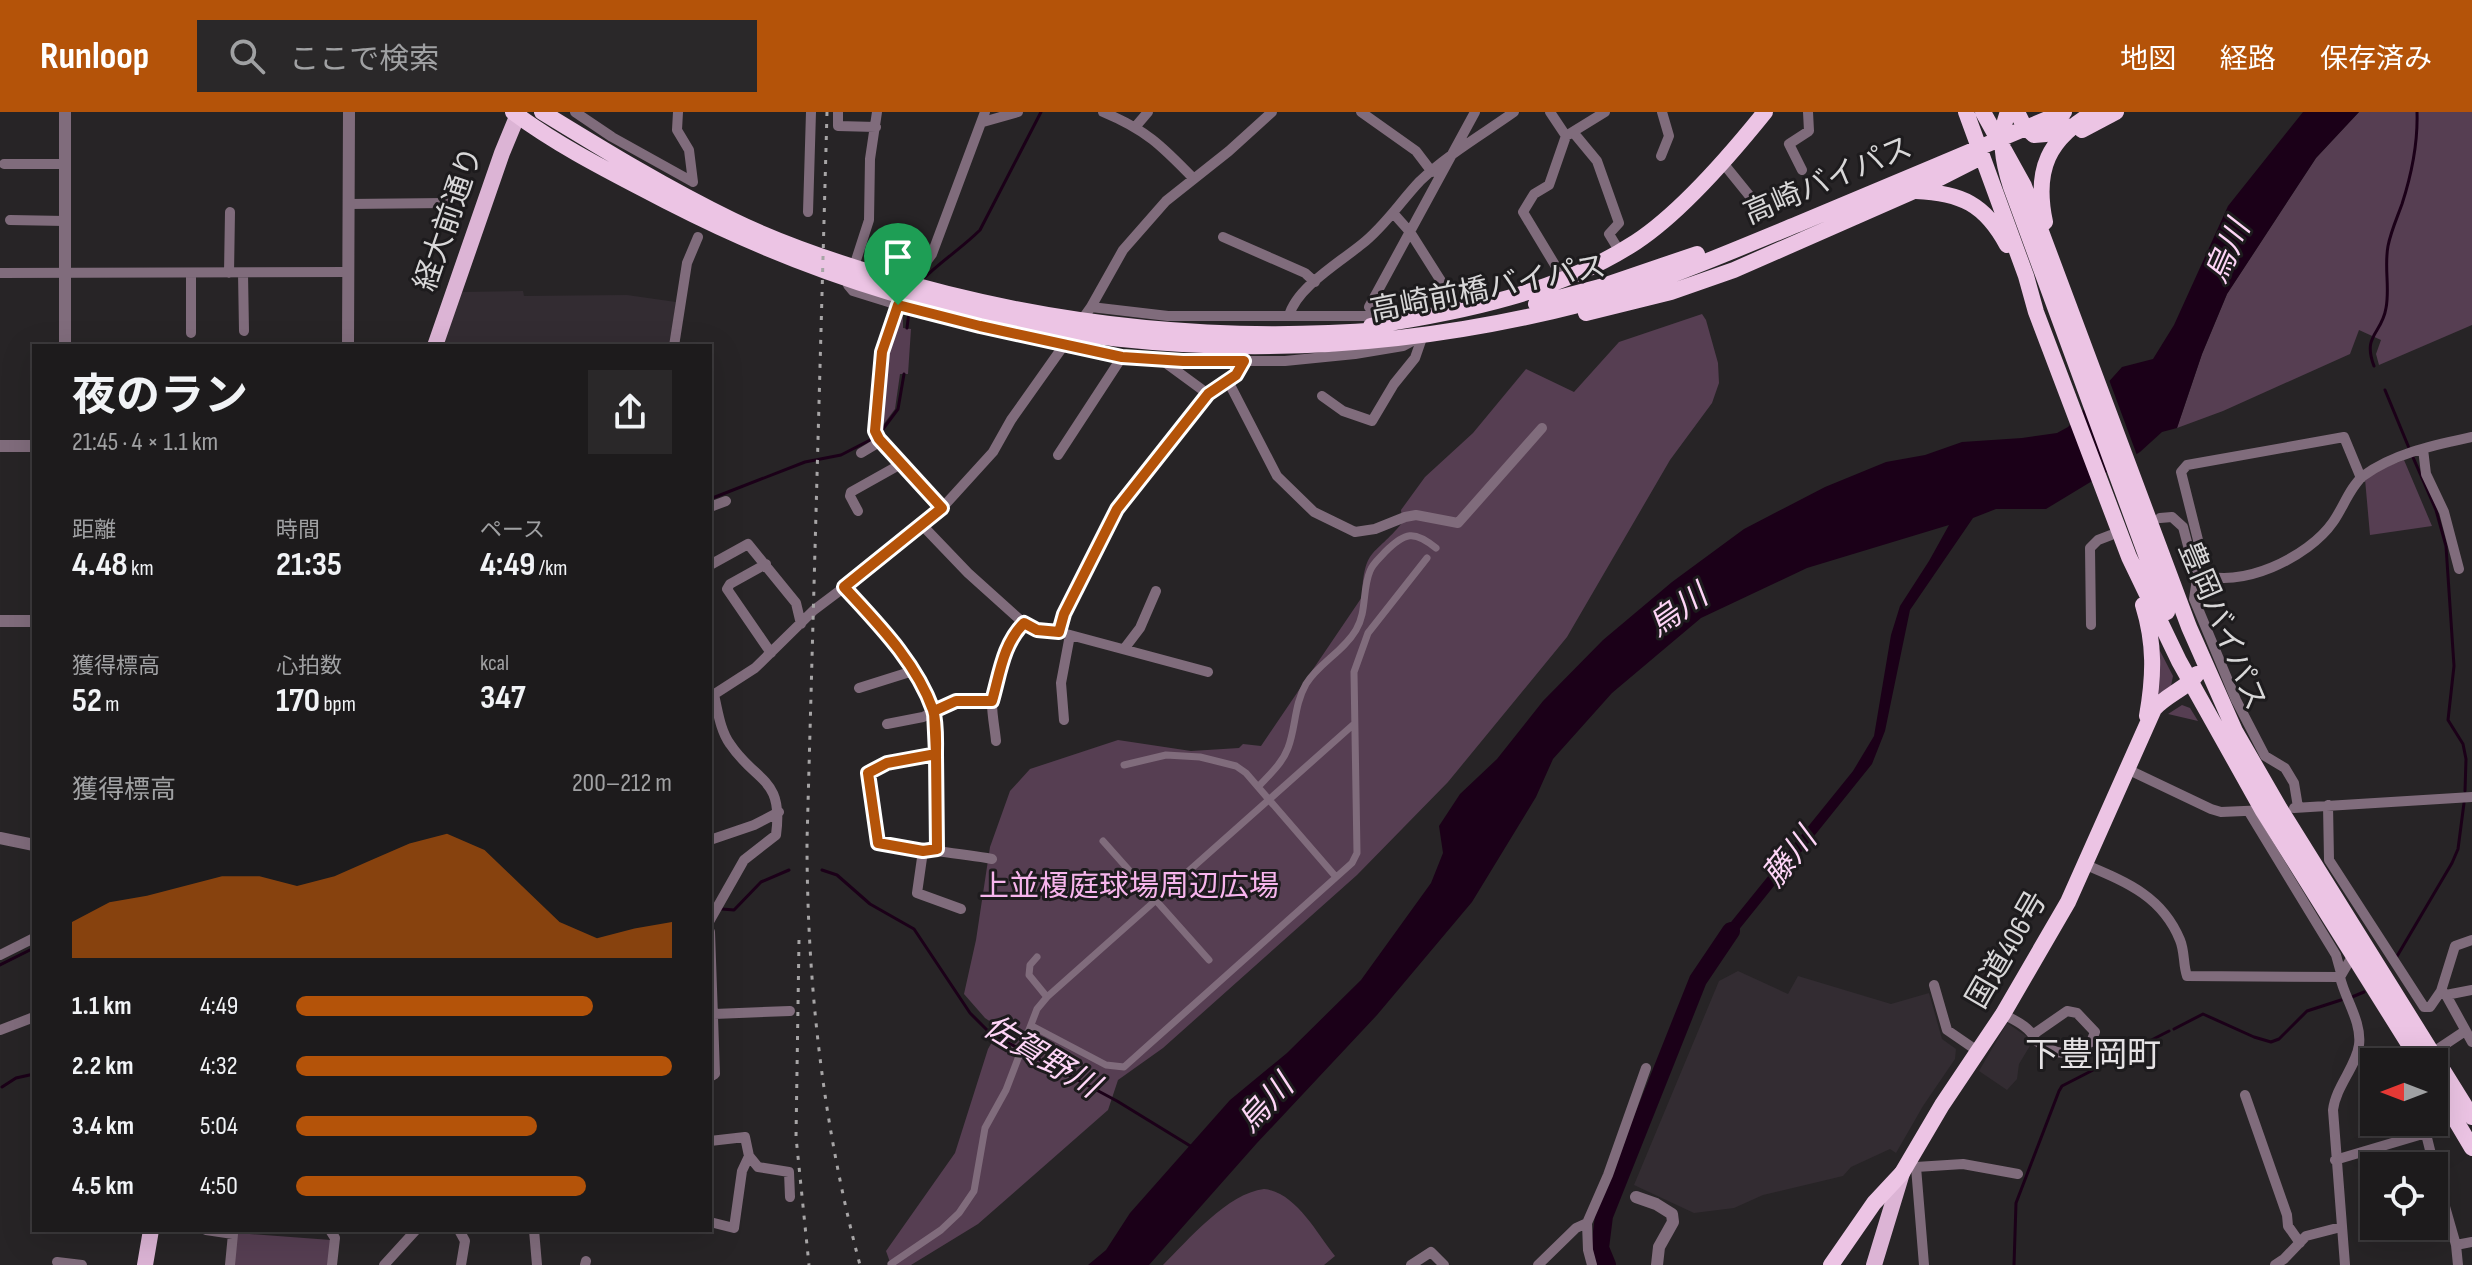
<!DOCTYPE html>
<html lang="ja">
<meta charset="utf-8">
<style>
:root{--surface:#1d1b1c;--page:#2a2829;--text:#f1f3f6;--muted:#a0a1a3;--line:#3b393b;--accent:#b45309}
body{margin:0;font-family:"Sofia Sans Condensed","Noto Sans JP",sans-serif;background:var(--page);color:var(--text);height:100vh;display:flex;flex-direction:column;font-size:30px;white-space:nowrap}
*{box-sizing:border-box;margin:0}
p{font-size:26px;color:var(--muted)}
.icon{flex:none;width:44px;height:44px;fill:none;stroke:currentColor;stroke-width:2;stroke-linecap:round;stroke-linejoin:round}
.map{position:relative;flex:1;overflow:hidden}
.drawer{position:absolute;left:32px;top:232px;width:680px;height:888px;display:flex;flex-direction:column;background:var(--surface);border-radius:0px;box-shadow:0 8px 32px #0002,0 0 0 2px var(--line)}
.drawer>*{flex:none}
.needle{width:52px;rotate:270deg}
.buttons{position:absolute;left:2360px;top:936px;display:grid;gap:16px}
.buttons a{display:grid;place-items:center;width:88px;height:88px;border-radius:0px;background:var(--surface);box-shadow:0 8px 32px #0002,0 0 0 2px var(--line);font-size:40px}
.pin{position:absolute;display:grid;place-items:center;width:68px;height:68px;color:#fff;margin:-82px -34px;border-radius:50% 50% 50% 0;rotate:-45deg;box-shadow:0 0 8px #0007}
.pin .icon{rotate:45deg}
.round{display:grid;place-items:center;flex:none;width:84px;height:84px;border-radius:0px;background:var(--page)}
.summary{display:flex;align-items:center;justify-content:space-between;height:136px;padding:0 40px}
h1{font-size:44px;font-weight:700;line-height:60px}
.figures{display:grid;grid-template-columns:repeat(3,1fr);gap:12px;height:136px;padding:8px 40px}
.figures div{display:grid;align-content:center}
.figures b{font-size:34px;font-weight:700}
.figures small{font-size:22px;font-weight:400}
.figures p{font-size:22px}
.chart{height:224px;padding:16px 40px}
.chart p{display:flex;justify-content:space-between}
.chart svg{width:100%;height:144px;margin-top:8px;fill:var(--accent);opacity:.7}
ul{padding:0 40px;list-style:none;font-size:26px}
li{display:grid;grid-template-columns:128px 96px 1fr;align-items:center;height:60px}
li i{height:20px;border-radius:10px;background:var(--accent)}
header{display:flex;align-items:center;gap:48px;box-sizing:border-box;height:112px;padding:0 40px;background:var(--accent);color:#fff}
header strong{font-size:38px}
nav{display:flex;gap:44px;margin-inline-start:auto;font-size:28px}
.search{width:560px;height:72px;background:var(--page);display:flex;align-items:center;gap:20px;box-sizing:border-box;padding:0 28px;border-radius:0px;color:var(--muted);font-size:30px}
.map>svg:first-child{display:block}
.built{fill:#332c32}
.green{fill:#563e52}
.water{fill:#1b0018}
.pier{fill:#272426}
.lines{fill:none;stroke-linecap:round;stroke-linejoin:round}
.stream{stroke:#1b0018;stroke-width:3}
.river{stroke:#1b0018;stroke-width:18}
.pedestrian{stroke:#806c7c;stroke-width:7}
.minor{stroke:#806c7c;stroke-width:10}
.tertiary{stroke:#806c7c;stroke-width:12}
.primary{stroke:#dcb4d5;stroke-width:16}
.trunk{stroke:#ecc4e4;stroke-width:16}
.rail{stroke:#a7a5a6;stroke-width:3;stroke-dasharray:4 8;stroke-linecap:butt}
.route-casing{stroke:#fff;stroke-width:16}
.route{stroke:#b45309;stroke-width:10}
.labels{text-anchor:middle;dominant-baseline:central;stroke-width:6;stroke-linejoin:round;paint-order:stroke}
.street-label{font-size:30px;fill:#d8d7d8;stroke:#1d1b1d}
.park-label{font-size:30px;fill:#f7b5ed;stroke:#1d1b1d}
.water-label{font-size:32px;font-style:italic;fill:#fed5f7;stroke:#1d1b1d}
.quarter-label{font-size:34px;fill:#e5e2e4;stroke:#1d1b1d}
</style>
<header>
<strong>Runloop</strong>
<div class="search"><svg class="icon" aria-label="search" viewBox="0 0 24 24"><circle cx="10" cy="10" r="6"/><path d="M15 15l6 6"/></svg>ここで検索</div>
<nav><a>地図</a><a>経路</a><a>保存済み</a></nav>
</header>
<div class="map">
<svg width="2472" height="1153" viewBox="0 0 2472 1153">
<rect width="100%" height="100%" fill="#272426"/>
<path class="built" d="M523,179L524,184L627,183L676,190L670,234H443L461,180Z
M1738,859L1788,882L1798,864L1891,892L1929,881L1942,927L1956,937L1955,947L1923,994L1896,1041L1890,1037L1851,1055L1843,1064L1763,1083L1734,1096L1694,1101L1634,1073L1719,869Z
M2007,911L2026,924L2031,932L2019,952L2017,967L2007,978L1979,959Z"/>
<path class="green" d="M2359,0H2472V213L2379,253L2376,242L2381,228L2359,218L2350,242L2223,299L2177,316L2202,242L2227,182L2316,46Z
M896,202L903,203V216L911,217L908,262H900L895,297L880,317L884,246Z
M1702,202L1706,208L1718,251L1719,271L1712,291L1670,348L1567,525L1448,670L1357,763L1163,936L1118,968L1108,998L978,1112L911,1153H891L886,1139L955,1041L988,937L1000,916L985,906L964,882L976,828L990,735L1010,679L1030,657L1118,628L1191,639L1239,636L1243,632L1261,634L1362,485C1364,435 1374,445 1402,411L1401,398L1425,365L1473,321L1526,257L1574,280L1619,230Z
M2404,348L2432,414L2370,423L2365,367L2375,359Z
M2159,537L2173,564L2171,574L2155,584Z
M2182,593L2190,596L2198,609L2168,602Z
M1264,1077C1295,1080 1316,1120 1335,1144L1324,1153H1163C1188,1128 1228,1081 1264,1077Z
M236,1121L331,1128L329,1153H234Z"/>
<path class="water" d="M2303,0H2359L2316,46L2227,182L2202,242L2177,316L2162,320L2140,340L2046,397H1996L1973,406L1910,498L1885,619L1872,652L1725,835L1717,839L1727,815L1853,659L1874,624L1891,523L1900,494L1929,449L1949,413L1807,456L1701,506L1612,581L1553,647L1536,685L1472,790L1377,903L1257,1031L1149,1153H1088L1106,1138L1130,1101L1230,988L1287,941L1361,868L1431,771L1443,741L1439,714L1460,682L1497,647L1543,589L1603,528L1672,470L1744,417L1825,375L1886,350L1925,343L1962,330L2022,326L2057,321L2068,315L2122,255L2153,247L2174,213L2228,94Z"/>
<path class="pier" d="M2108,265L2138,346L2120,357L2096,278Z"/>
<g class="lines">
<path class="stream" d="M922,168C941,149 962,136 980,118L1041,0
M907,216L909,200
M2374,254C2362,223 2382,222 2386,196C2390,176 2384,155 2388,134C2391,119 2397,106 2402,92C2411,64 2418,30 2417,0
M2385,278L2409,336
M880,321L898,297L904,262
M2412,343L2436,398L2446,434L2454,554L2448,608L2463,632L2466,647L2465,679
M710,387L805,350L841,343L874,326
M822,758L837,763L870,792L914,817L970,901L990,921L1117,989L1192,1035
M722,797L734,798L761,770L789,758
M2396,846L2452,751L2458,737L2464,691
M0,853L34,836
M2352,885L2364,880
M2174,917L2203,902L2254,925L2271,930L2279,927L2307,899L2341,888
M2,975L16,966L34,962
M2014,1153L2016,1091L2059,979L2062,974L2169,919"/>
<path class="river" d="M1607,1153L1600,1136L1604,1104L1698,868L1731,819"/>
<path class="pedestrian" d="M1124,653L1166,643L1200,645L1236,654L1246,661L1336,765
M1258,675C1269,663 1282,652 1288,636C1296,615 1294,593 1306,572C1319,551 1343,540 1356,518C1367,500 1362,478 1370,459C1373,451 1380,446 1385,440C1405,420 1414,418 1436,436
M1103,729L1209,848
M1037,845L1030,853L1029,863L1047,885
M1032,914L1106,953L1124,955L1352,751L1357,741L1354,560L1368,521L1427,446
M891,1152L941,1118L959,1101L974,1079L985,1016L1006,978L1037,897L1047,885L1354,612"/>
<path class="minor" d="M575,0L612,25L693,70
M678,0L677,18L689,38L693,70
M838,0V14L876,15
M877,0L870,47L869,108L848,173L853,179L898,193
M1103,0C1146,18 1161,33 1193,66
M1361,0L1416,39L1432,60
M1550,0L1566,24
M983,10L1018,0
M1136,14L1148,0
M1573,20L1597,49L1619,111L1609,122L1620,140
M1661,44L1669,24L1662,0
M1723,51L1761,98
M4,52H65
M1802,58L1789,32L1809,19L1808,0
M348,92L447,91
M808,100L811,0
M1394,102L1410,120L1453,188L1457,199H1452
M10,108L65,109
M1223,125L1305,161L1315,170
M0,161L348,160
M191,161V221
M229,161L230,100
M243,161L244,219
M918,161L932,142L985,0
M1564,168L1523,100L1534,82L1549,73L1566,24L1605,0
M1091,195L1168,204H1371L1404,202
M1369,195L1475,0
M1289,204C1296,176 1340,150 1362,132C1385,114 1400,90 1420,69C1447,43 1483,22 1514,0
M674,234L687,151L698,125
M1163,249L1208,282L1236,263L1245,247
M1228,269L1277,364L1314,400L1355,420L1375,417L1405,405L1416,403L1458,411L1542,316
M1322,284L1343,299L1372,309L1394,272L1415,246L1423,223
M2423,337L2426,362L2444,400L2459,457
M861,341L881,329
M1058,343L1122,245
M710,395L726,389
M942,396L879,327L875,319L882,240L898,193L1095,241L1183,249H1285L1355,242L1403,234L1418,226
M858,399L850,384L851,380L901,352
M2160,406L2172,405L2183,415L2191,445L2198,461C2239,479 2309,445 2333,410C2343,396 2350,375 2363,364C2394,341 2435,333 2472,325
M922,413L968,461L1027,514L1037,518L1059,520L1208,560
M766,452L730,472L727,477L771,541
M710,453L748,432L796,491L801,512
M844,475L898,535L934,599L937,737
M2091,513L2090,436L2098,428L2111,423
M1059,520L1064,502L1117,397L1208,282
M1124,537L1140,516L1156,479
M859,576L913,559
M710,585L755,556L814,498L883,446L942,396L993,340L1011,308L1091,195L1123,138L1166,89L1229,39L1272,0
M1064,608L1061,571L1070,523
M887,612L923,605L956,589H992
M996,629C995,617 992,604 992,591C993,566 1007,529 1024,511
M936,642L887,651L868,661L878,731C916,738 953,740 992,747
M2129,658L2211,697L2221,700L2267,698
M2328,693L2329,748L2424,895H2430L2441,879
M2298,695L2294,671L2285,656L2265,644L2236,588L2194,487L2201,440L2181,360L2187,353L2344,325L2361,366
M2294,696L2472,685
M2249,700L2336,843L2341,861
M710,728L754,713L779,700
M923,739L917,781L961,797
M2086,753C2126,770 2162,784 2180,828C2185,840 2183,853 2187,864L2340,865
M710,808L744,748L776,723C784,665 756,671 730,632C720,618 718,599 714,583
M710,820L715,962L710,965
M2472,828L2455,834L2441,879L2446,883L2472,930
M0,843L34,826
M1934,873L1947,918L1979,940
M2446,883L2472,878
M714,902L790,899
M2003,902C2014,908 2031,915 2035,928C2061,945 2063,944 2091,930L2095,920L2077,901L2067,899L2034,922
M0,918L34,905
M2432,941L2465,919
M2245,983L2287,1103L2288,1114L2300,1131
M2423,1010L2434,1054
M710,1029L745,1025L749,1044L758,1055L789,1060L790,1085
M2335,1048L2426,1021
M1908,1049L1916,1055L1924,1153
M1916,1055L1963,1052L2018,1062
M2434,1056L2456,1133L2458,1153
M710,1110L734,1116L742,1059L749,1044
M206,1118L233,1122L230,1153
M330,1118L335,1126L332,1153
M459,1118L465,1129L461,1153
M534,1118L537,1153
M2456,1133L2472,1130
M57,1150L82,1153
M384,1153L416,1118
M585,1153L586,1149
M1411,1153L1431,1140L1444,1153
M1538,1153L1576,1116L1587,1111
M1592,1153L1588,1138L1587,1111L1608,1063L1646,956
M2275,1153L2284,1147L2306,1124L2341,1115
M2345,1153L2333,998C2336,974 2356,955 2359,933C2362,910 2345,887 2340,865L2353,843"/>
<path class="tertiary" d="M65,234V0
M348,234L349,0
M0,334H34
M0,509H34
M0,726L34,733
M1636,1085L1656,1092L1672,1102L1673,1110L1659,1135L1657,1153"/>
<path class="primary" d="M435,234L502,41L519,0
M145,1153L151,1118
M1874,1153L1902,1061"/>
<path class="trunk" d="M513,0C561,36 617,63 670,91C956,238 1271,272 1582,192C1657,172 1727,141 1798,112C1887,75 1975,37 2064,0
M542,0C604,38 666,76 732,108C779,131 829,148 879,163C1043,213 1213,231 1383,218
M1966,0L2026,164L2036,200L2129,445L2179,549L2263,699L2420,950
M1983,0L2024,74L2189,515L2235,619L2280,697L2472,1005
M2008,0C1998,25 2003,50 2011,75L2167,500
M2017,0L2024,14L2034,23L2046,22L2067,14
M2082,18L2116,0
M1916,79C1961,81 1985,92 2007,133
M2045,110C2034,58 2048,26 2095,0
M1536,192L1600,175L1697,142
M1586,201L1671,180L1734,158L1914,79L1979,46
M1371,214C1462,200 1558,181 1636,130C1680,101 1732,41 1765,0
M2143,493C2155,532 2154,564 2147,604
M2434,972L2472,1036
M1831,1153L1874,1091L1902,1061L1942,993L2003,902L2068,790L2154,597C2166,583 2189,575 2197,562"/>
<path class="rail" d="M827,0L807,729C807,873 823,1014 860,1153
M799,828L796,1025L809,1153"/>
</g>
<g class="lines">
<defs>
<path id="route" d="M898,193L882,240L875,319L879,327L942,396L844,475C878,512 916,550 933,598C937,611 936,628 936,642L937,737L923,739L878,731L868,661L887,651L936,642L934,599L956,589H992C1000,561 1003,532 1024,511L1037,518L1059,520L1064,502L1117,397L1208,282L1236,263L1244,249H1183L1122,245L980,214L898,193"/>
</defs>
<use href="#route" class="route-casing"/>
<use href="#route" class="route"/>
</g>
<g class="labels">
<g class="street-label">
<text transform="translate(1828 69) rotate(-23)">高崎バイパス</text>
<text transform="translate(449 107) rotate(-71)">経大前通り</text>
<text transform="translate(1488 177) rotate(-11)">高崎前橋バイパス</text>
<text transform="translate(2222 514) rotate(67)">豊岡バイパス</text>
<text transform="translate(2007 838) rotate(-60)">国道406号</text>
</g>
<g class="park-label">
<text x="1129" y="775">上並榎庭球場周辺広場</text>
</g>
<g class="water-label">
<text transform="translate(2228 140) rotate(-66)">烏川</text>
<text transform="translate(1678 499) rotate(-35)">烏川</text>
<text transform="translate(1790 746) rotate(-51)">藤川</text>
<text transform="translate(1041 945) rotate(31)">佐賀野川</text>
<text transform="translate(1266 992) rotate(-47)">烏川</text>
</g>
<g class="quarter-label">
<text x="2093" y="943">下豊岡町</text>
</g>
</g>
</svg>
<div class="buttons">
<a><svg class="needle" viewBox="-14 -14 28 28"><path d="M0-13l5 13h-10z" fill="#e53935"/><path d="M0 13l5-13h-10z" fill="#a0a1a3"/></svg></a>
<a><svg class="icon" aria-label="locate" viewBox="0 0 24 24"><circle cx="12" cy="12" r="6"/><path d="M12 2v4M12 18v4M2 12h4M18 12h4"/></svg></a>
</div>
<div class="pin" style="left:898px;top:193px;background:#1e9e55"><svg class="icon" aria-label="arrive" viewBox="0 0 24 24"><path d="M6 21V4h12l-3 4 3 4H6"/></svg></div>
<section class="drawer">
<div class="summary"><div><h1>夜のラン</h1><p>21:45 · 4 × 1.1 km</p></div><a class="round"><svg class="icon" aria-label="share" viewBox="0 0 24 24"><path d="M12 15V3M7 8l5-5 5 5M5 13v7h14v-7"/></svg></a></div>
<div class="figures">
<div><p>距離</p><b>4.48<small> km</small></b></div>
<div><p>時間</p><b>21:35</b></div>
<div><p>ペース</p><b>4:49<small> /km</small></b></div>
</div>
<div class="figures">
<div><p>獲得標高</p><b>52<small> m</small></b></div>
<div><p>心拍数</p><b>170<small> bpm</small></b></div>
<div><p>kcal</p><b>347</b></div>
</div>
<div class="chart"><p><span>獲得標高</span>200–212 m</p>
<svg viewBox="0 0 160 44" preserveAspectRatio="none"><path d="M0 44V33L10 27L20 25L30 22L40 19L50 19L60 22L70 19L80 14L90 9L100 6L110 11L120 22L130 33L140 38L150 35L160 33V44z"/></svg>
</div>
<ul>
<li><b>1.1 km</b>4:49<i style="width:79%"></i></li>
<li><b>2.2 km</b>4:32<i style="width:100%"></i></li>
<li><b>3.4 km</b>5:04<i style="width:64%"></i></li>
<li><b>4.5 km</b>4:50<i style="width:77%"></i></li>
</ul>
</section>
</div>
